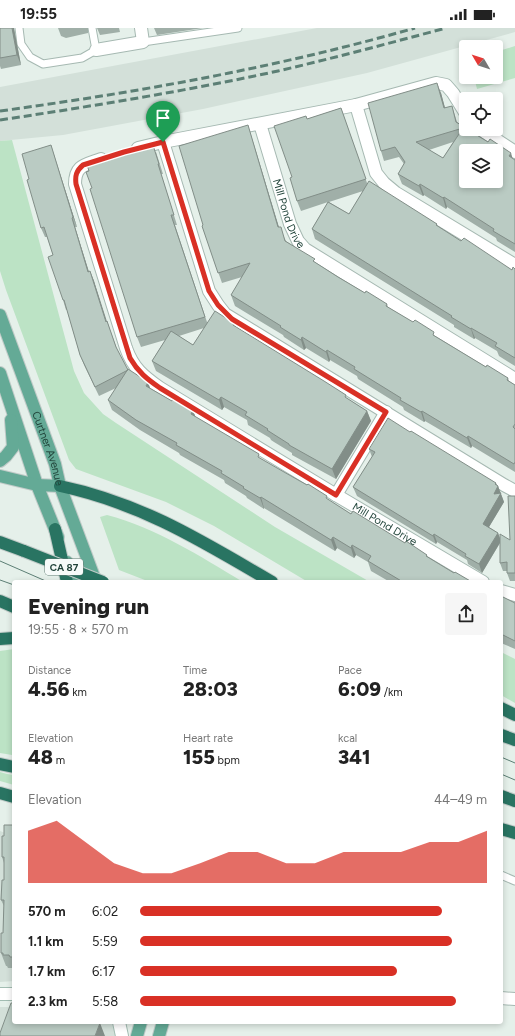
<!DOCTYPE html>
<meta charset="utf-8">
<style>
:root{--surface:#fff;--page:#f6f6f6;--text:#222;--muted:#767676;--accent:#d93025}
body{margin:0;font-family:Figtree,sans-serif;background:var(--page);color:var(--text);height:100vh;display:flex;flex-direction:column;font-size:15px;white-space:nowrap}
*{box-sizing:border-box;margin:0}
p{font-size:13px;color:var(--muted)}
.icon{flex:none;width:22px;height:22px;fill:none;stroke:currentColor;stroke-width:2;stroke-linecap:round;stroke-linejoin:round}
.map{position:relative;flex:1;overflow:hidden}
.drawer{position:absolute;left:12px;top:552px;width:491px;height:444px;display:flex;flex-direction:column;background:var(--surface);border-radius:4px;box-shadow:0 2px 6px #0003}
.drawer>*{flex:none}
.needle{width:26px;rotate:309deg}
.fabs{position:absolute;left:459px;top:12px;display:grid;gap:8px}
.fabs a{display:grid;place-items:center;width:44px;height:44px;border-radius:4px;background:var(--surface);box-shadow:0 2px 6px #0003;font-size:20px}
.pin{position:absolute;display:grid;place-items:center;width:34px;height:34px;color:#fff;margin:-41px -17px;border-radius:50% 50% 50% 0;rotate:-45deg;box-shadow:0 0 4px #0007}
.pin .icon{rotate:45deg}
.round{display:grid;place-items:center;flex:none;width:42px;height:42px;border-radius:4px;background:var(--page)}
.summary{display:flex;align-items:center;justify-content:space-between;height:68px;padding:0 16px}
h1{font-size:22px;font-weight:800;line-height:30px}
.metrics{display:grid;grid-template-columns:repeat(3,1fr);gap:6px;height:68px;padding:4px 16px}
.metrics div{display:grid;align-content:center}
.metrics b{font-size:20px;font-weight:800}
.metrics small{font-size:11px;font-weight:400}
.metrics p{font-size:11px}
.chart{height:112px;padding:8px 16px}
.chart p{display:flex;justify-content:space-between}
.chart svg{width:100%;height:72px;margin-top:4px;fill:var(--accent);opacity:.7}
ul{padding:0 16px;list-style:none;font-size:13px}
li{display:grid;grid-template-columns:64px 48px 1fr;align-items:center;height:30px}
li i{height:10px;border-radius:5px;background:var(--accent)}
.status{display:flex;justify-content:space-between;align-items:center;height:28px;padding:0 20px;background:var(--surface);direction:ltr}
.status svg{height:11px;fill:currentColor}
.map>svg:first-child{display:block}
.built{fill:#d3e0d9}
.green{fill:#bce3c5}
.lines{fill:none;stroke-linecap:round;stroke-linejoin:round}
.lane-casing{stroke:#a6b9b2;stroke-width:9}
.street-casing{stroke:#a6b9b2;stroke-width:14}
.secondary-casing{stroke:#a2bdb2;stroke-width:14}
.primary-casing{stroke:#c1cbc8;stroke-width:14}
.highway-casing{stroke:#c1cbc8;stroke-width:14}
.lane{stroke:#fff;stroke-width:7}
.street{stroke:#fff;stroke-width:12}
.secondary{stroke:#fff;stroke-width:12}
.primary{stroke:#64aa96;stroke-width:12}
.highway{stroke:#297462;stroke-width:12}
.tram{stroke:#5c7f75;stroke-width:1}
.rail{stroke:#5c7f75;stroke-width:3;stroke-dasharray:8 4;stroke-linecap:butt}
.highway-bridge-casing{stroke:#c1cbc8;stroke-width:14;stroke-linecap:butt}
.highway-bridge{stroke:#297462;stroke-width:12}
.wall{fill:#a0afa8;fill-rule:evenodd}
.shaded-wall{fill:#828e88}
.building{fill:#bacbc3;stroke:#828e88;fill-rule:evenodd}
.route-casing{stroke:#fff;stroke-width:8}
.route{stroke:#d93025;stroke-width:5}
.labels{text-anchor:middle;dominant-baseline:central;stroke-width:3;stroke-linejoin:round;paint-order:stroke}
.shield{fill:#f6fbf9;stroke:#617b73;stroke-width:1}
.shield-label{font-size:10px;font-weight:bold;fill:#21443a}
.street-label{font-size:11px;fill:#21443a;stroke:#f6fbf9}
</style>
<div class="status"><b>19:55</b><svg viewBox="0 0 49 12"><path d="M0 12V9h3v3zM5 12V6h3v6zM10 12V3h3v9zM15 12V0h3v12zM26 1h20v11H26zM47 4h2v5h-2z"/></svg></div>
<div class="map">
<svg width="515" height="1008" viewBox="0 0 515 1008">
<rect width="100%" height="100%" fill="#e5f0ea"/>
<path class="built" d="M317,0H515V4L367,45L203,81L63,107L0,113V59Z
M0,803L8,806H14V953L0,954Z
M0,979H14V994H112L116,1005V1008H0Z"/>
<path class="green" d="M515,18V50L477,61L474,49H496V24Z
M12,112L74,343L84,365L103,386L116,395L275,499L370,554H308L214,498L166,474L76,441L69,432L6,262L0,243V113Z
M107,487C156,500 200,528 243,554H150L119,542L100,489Z
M14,621V726L12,727L0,725V623Z
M501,624L515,631V675L501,667Z
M0,744L7,746L14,747V757L0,753Z"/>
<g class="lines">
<defs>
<path id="lane" d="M19,0L21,16L30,29L43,36L82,30L96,22L92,0
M143,14L238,0
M501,847L515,853"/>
<g id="street">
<path d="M96,22L143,14L141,0"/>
<path d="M356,77L376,145L384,155L396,165L515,237"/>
<path id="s1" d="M260,96L290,196L298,213L305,221L515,351"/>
<path d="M480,101L515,124"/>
<path d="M163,114L209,263L218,277L225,286L504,457L515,463"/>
<path d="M138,120L163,114L356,77L436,55L446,57L453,65L466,86"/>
<path id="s2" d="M101,131C85,137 75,137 75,156L126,320C133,340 143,348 160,360L336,467L483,554"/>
<path d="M336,467L386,384"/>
<path d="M501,563L515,567"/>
<path d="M501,970L515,971"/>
</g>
<path id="secondary" d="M0,966H14
M119,994L122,1008"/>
<g id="primary">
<path id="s3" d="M0,287L55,436L60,458L96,554"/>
<path d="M0,345L37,457L58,509"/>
<path d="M0,433L6,428L13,419L11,392"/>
<path d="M0,448L37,457L60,458"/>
<path d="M67,534L74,554"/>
<path d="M137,1008L141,994"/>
<path d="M159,1008L163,994"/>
</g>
<path id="highway" d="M60,458C141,475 202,513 272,554
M55,501L67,554
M0,514L24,523
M0,573L14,579
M0,611L14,610
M501,680L515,687
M501,707L515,712
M0,736L14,739
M0,765L14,769
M501,768L515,773
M501,801L515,805"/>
</defs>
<use href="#lane" class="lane-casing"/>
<use href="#street" class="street-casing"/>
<use href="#secondary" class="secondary-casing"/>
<use href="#primary" class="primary-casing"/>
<use href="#highway" class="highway-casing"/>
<use href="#lane" class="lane"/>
<use href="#street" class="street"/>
<use href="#secondary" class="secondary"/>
<use href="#primary" class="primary"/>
<use href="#highway" class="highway"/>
<path class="tram" d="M0,533L48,554
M0,552L14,557
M501,729L515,735
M501,746L515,752"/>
<path class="rail" d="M0,83C140,64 279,39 415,0
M0,92C93,78 186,63 278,43C334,30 390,15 446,0"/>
<defs>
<path id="highway-bridge" d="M24,523L103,554"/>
</defs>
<use href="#highway-bridge" class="highway-bridge-casing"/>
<use href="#highway-bridge" class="highway-bridge"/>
</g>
<path class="wall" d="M0,0H14L21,37L1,41L0,38Z
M58,0H88V5L66,10L61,8Z
M97,0H119L120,4L100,7Z
M154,0H203L157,7Z
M441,65L445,80L452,78L457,94L515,132V224L497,213L496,210L447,179L446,181L424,167L423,168L402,156L398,146L404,136L399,129L384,133L381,123ZM453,114L443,130L429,122Z
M341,80L367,155L437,196L438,199L461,213L512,242L515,241V338L499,328L497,323L475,310L474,311L454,299V297L315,211L312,201L328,174L301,183L297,173L292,149L307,91ZM363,163L349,186L329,174Z
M248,97L251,107L279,199L286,213L316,235L338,249L365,265L387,276L388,279L486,339L508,350L509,353L515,357V444L472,418L471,420L425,393L424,394L404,382L403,379L358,351L357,348L330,332L329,334L306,320L304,322L284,309L283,307L235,278L231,267L242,249L222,255L202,198L203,197Z
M51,117L77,199H75L89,244L90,243L94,253L106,293H107L117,321L128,342L150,360L172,373L193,382L195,389L261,431L351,486L427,527L428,530L454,545L472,554H390L371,543L368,534L356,527L354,530L337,520L335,523L264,480V481L247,470L246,468L225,455L224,452L180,427L179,425L140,402L112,382L108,372L116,360L99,368L84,337L80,327L67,282H66L63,272L53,227L47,209H45L41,200L29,151Z
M156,124L163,146H161L177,197H175L207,294L234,295L235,299L367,383L371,393L336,451L292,427V425L274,414L271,412L270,410L248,397L247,392L224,379L222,382L156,343L152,333L165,312L141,319L137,309L92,160ZM204,300L193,317L179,308Z
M369,421L498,458L504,474L489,499L498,505L500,511L510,512L515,468V553H510L507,545V543H503L500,535V515L482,545L468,536L467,532L437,514L436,516L357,468L353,459L372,429Z
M501,566L502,569L515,575V621L501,615Z
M14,797V941V940H8L7,938H6L1,925L3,905L4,878L1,872L4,852V835L2,829L4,808Z"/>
<path class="shaded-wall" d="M12,0H14V1L21,37L17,27Z
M437,55L441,65L448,91L444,80Z
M248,97L251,107L282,210L278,199Z
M51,117L54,127L77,199L73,189Z
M511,125L514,135L509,128Z
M420,156L424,167L423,168L419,158Z
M444,169L447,179L446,181L443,170Z
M72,190L75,199L92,254L88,244Z
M90,243L94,253L110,303L106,294Z
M471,300L475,310L474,311L471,301Z
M302,309L306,320L304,322L301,312Z
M327,322L330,332L329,334L326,324Z
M148,354L152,365L146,358Z
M221,369L224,379L222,382L219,372Z
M193,382L197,393L191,386Z
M367,383L371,393L336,451L332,441Z
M422,383L425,393L424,394L421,384Z
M468,408L472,418L471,420L467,410Z
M496,455L498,459V458L504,474L486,504L483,496L494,466L495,456Z
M261,469L264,480V481L260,470Z
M498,505L501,513L482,545L479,536Z
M434,506L437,514L436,516L433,508Z
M333,509L337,520L335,523L331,512Z
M352,517L356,527L354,530L351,520Z
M100,995L105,1008H95Z"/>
<path class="building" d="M0,0H12L17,27L0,30Z
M437,55L444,80L452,78L456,94L466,100V101H467L488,114L490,111L511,125L509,128L515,132V216L493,203L494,201L444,169L443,170L420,156L419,158L398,146L405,134L395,119L381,123L368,75ZM463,100L443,130L416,114ZM466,123H496V153H466Z
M341,80L366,151L297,173L290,150L292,149L274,98L306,88L307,91Z
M248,97L278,199H281L285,213L315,231L313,233L338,249L365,265L366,263L387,276L386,278L413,294L415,292L434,304L433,307L486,339L487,337L508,350L507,352L515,357V396L513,399L515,401V434L514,436L468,408L467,410L422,383L421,384L400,372L401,370L354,341L355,339L327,322L326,324L302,309L301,312L280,299L281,298L231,267L250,235L218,245L202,198L203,197L179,118Z
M152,114L159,136H158L174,187H171L205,289L137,309L90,161L92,160L86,144L89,143L86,134Z
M51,117L73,189L72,190L88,244L90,243L106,294L107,293L116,319L128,342L95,359L80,327L64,272H63L48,229L53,227L44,199L41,200L27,152L29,151L22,126Z
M369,153L437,196L436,197L461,213L464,210L512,242L513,239L515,241V330L495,318L497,315L471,300V301L451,289L452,288L312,201L328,174L349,186Z
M215,283L234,295L233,297L324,353L346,367L345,369L367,383L332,441L289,417V416L270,404L267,402L268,401L245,387L247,384L221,369L219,372L152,333L171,303L193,317Z
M128,341L148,354L146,358L172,373L173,370L193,382L191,386L259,426L258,429L284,444L307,457L308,456L327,468L326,470L351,486L353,483L405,515L406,513L427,527L426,528L454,545L455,544L472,554H403L368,533L371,528L352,517L351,520L333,509L331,512L261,469L260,470L243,460L244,459L221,445L222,443L176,417L177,415L136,392L108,372Z
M388,390L410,404L411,403L496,455L495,456L498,458L494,466L501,465L483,496L498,505L479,536L465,528L466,526L434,506L433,508L353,459L375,424L369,421Z
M508,468H515V545H507V534L500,535V506L510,512Z
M501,568L515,575V613L501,606Z
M4,797H14V929H10L9,927H3V925H1V905H3L4,872H1L2,852H4V829H2V808H4Z
M11,975H14V994H98L100,995L95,1008H0V1005Z"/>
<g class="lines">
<defs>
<path id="route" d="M163,114L209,263L218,277L232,291L386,384L336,467L160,360C147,351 138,344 130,330L76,156C75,148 76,143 83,137L124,124Z"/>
</defs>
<use href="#route" class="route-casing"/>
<use href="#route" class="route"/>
</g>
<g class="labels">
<rect class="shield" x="45" y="531" width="38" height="16" rx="3"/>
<g class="shield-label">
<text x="64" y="539">CA 87</text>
</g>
<g class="street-label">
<text stroke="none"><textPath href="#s1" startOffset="94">Mill Pond Drive</textPath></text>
<text stroke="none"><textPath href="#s3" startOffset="142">Curtner Avenue</textPath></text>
<text stroke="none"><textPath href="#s2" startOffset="528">Mill Pond Drive</textPath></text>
</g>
</g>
</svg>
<div class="fabs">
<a><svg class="needle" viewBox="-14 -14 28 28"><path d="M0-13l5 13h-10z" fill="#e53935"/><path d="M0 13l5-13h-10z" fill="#767676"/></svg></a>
<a><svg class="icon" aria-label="locate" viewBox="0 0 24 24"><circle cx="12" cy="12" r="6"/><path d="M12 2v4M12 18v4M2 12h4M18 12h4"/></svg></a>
<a><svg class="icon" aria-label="layers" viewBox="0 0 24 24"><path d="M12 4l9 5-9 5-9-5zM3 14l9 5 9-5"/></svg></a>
</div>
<div class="pin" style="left:163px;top:114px;background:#1e9e55"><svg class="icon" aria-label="arrive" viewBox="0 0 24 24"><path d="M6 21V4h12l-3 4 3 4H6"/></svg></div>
<section class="drawer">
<div class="summary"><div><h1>Evening run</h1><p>19:55 · 8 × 570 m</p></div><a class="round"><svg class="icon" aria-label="share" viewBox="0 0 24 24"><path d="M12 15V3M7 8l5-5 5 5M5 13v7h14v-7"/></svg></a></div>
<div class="metrics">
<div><p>Distance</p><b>4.56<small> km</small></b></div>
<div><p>Time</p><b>28:03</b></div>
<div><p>Pace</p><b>6:09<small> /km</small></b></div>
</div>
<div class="metrics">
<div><p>Elevation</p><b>48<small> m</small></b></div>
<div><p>Heart rate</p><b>155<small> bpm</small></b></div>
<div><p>kcal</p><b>341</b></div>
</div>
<div class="chart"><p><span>Elevation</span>44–49 m</p>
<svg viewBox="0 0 160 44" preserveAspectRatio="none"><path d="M0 44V12L10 6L20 19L30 32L40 38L50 38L60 32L70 25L80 25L90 32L100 32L110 25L120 25L130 25L140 19L150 19L160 12V44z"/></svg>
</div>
<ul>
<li><b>570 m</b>6:02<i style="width:87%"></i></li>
<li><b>1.1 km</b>5:59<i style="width:90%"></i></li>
<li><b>1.7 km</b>6:17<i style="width:74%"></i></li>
<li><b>2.3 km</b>5:58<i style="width:91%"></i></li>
</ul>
</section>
</div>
